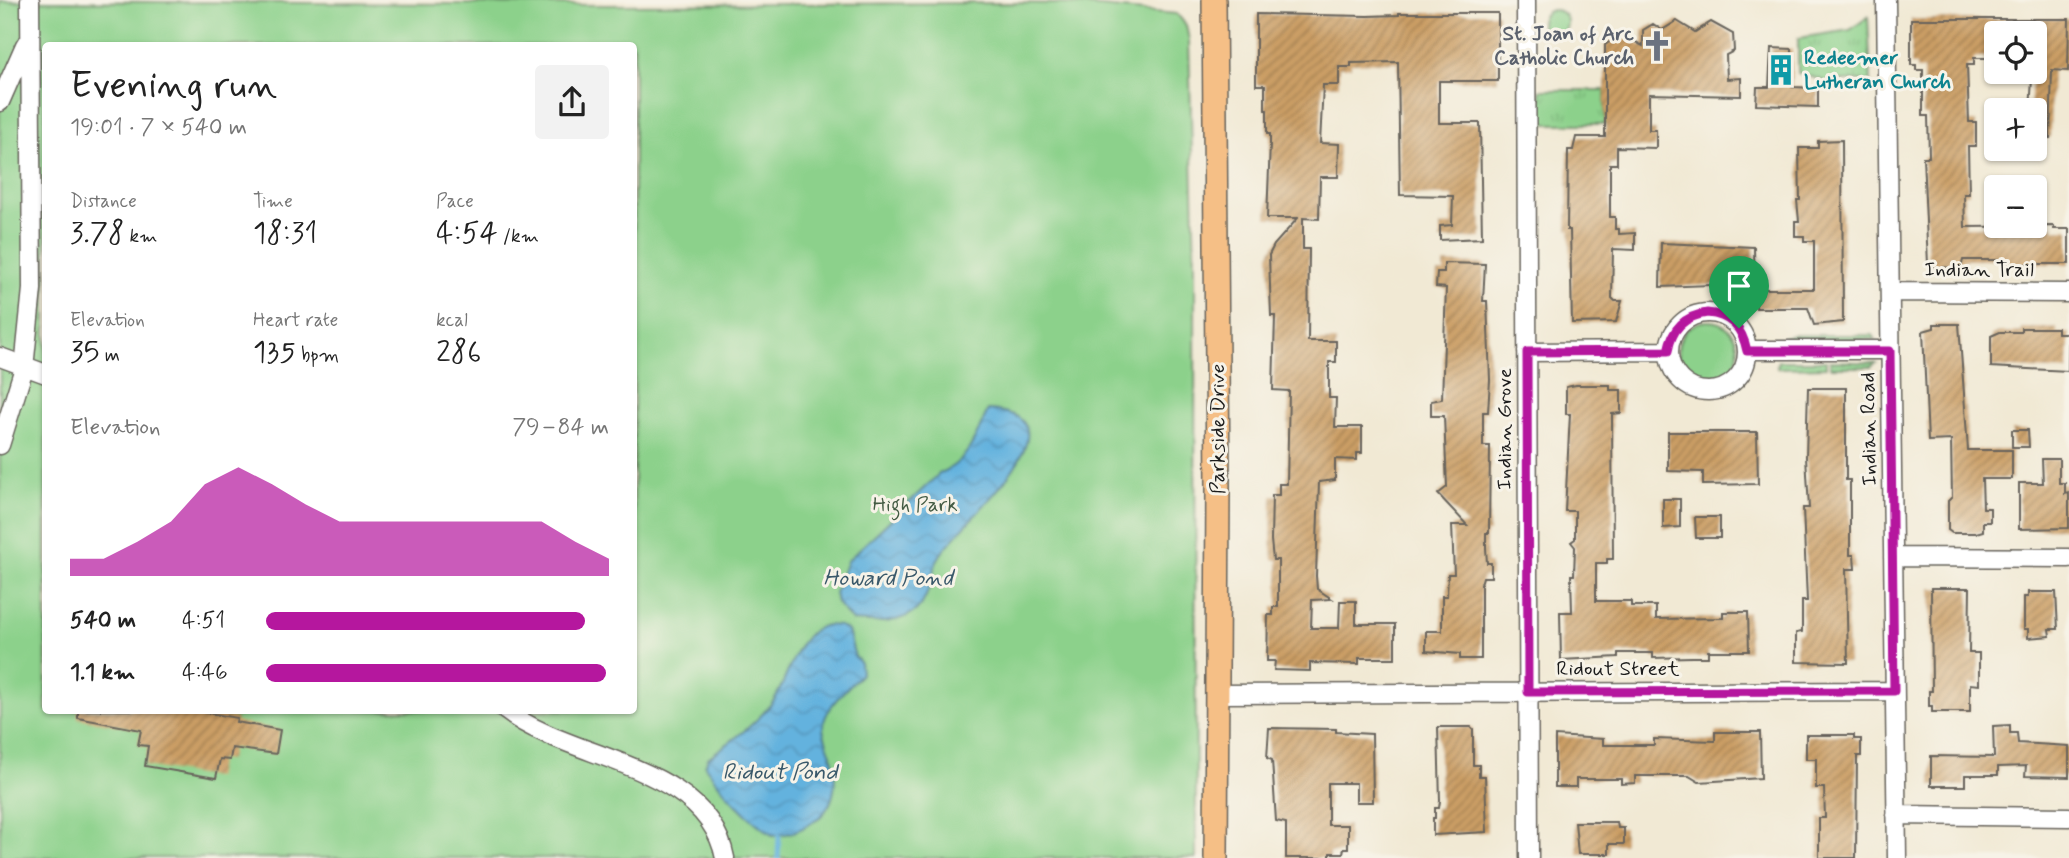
<!DOCTYPE html>
<meta charset="utf-8">
<style>
:root{--surface:#fff;--page:#f2f2f2;--text:#222;--muted:#767676;--accent:#b5179e}
body{margin:0;font-family:Mynerve,sans-serif;background:var(--page);color:var(--text);height:100vh;display:flex;flex-direction:column;font-size:26px;white-space:nowrap}
*{box-sizing:border-box;margin:0}
p{font-size:23px;color:var(--muted)}
.icon{flex:none;width:38px;height:38px;fill:none;stroke:currentColor;stroke-width:2;stroke-linecap:round;stroke-linejoin:round}
.map{position:relative;flex:1;overflow:hidden}
.drawer{position:absolute;left:42px;top:42px;width:595px;height:672px;display:flex;flex-direction:column;background:var(--surface);border-radius:7px;box-shadow:0 2px 5px #0004}
.drawer>*{flex:none}
.buttons{position:absolute;left:1984px;top:21px;display:grid;gap:14px}
.buttons a{display:grid;place-items:center;width:63px;height:63px;border-radius:7px;background:var(--surface);box-shadow:0 2px 5px #0004;font-size:35px}
.pin{position:absolute;display:grid;place-items:center;width:60px;height:60px;color:#fff;margin:-72px -30px;border-radius:50% 50% 50% 0;rotate:-45deg;box-shadow:0 0 7px #0007}
.pin .icon{rotate:45deg}
.round{display:grid;place-items:center;flex:none;width:74px;height:74px;border-radius:7px;background:var(--page)}
.overview{display:flex;align-items:center;justify-content:space-between;height:119px;padding:0 28px}
h1{font-size:38px;font-weight:600;line-height:52px}
.metrics{display:grid;grid-template-columns:repeat(3,1fr);gap:10px;height:119px;padding:7px 28px}
.metrics div{display:grid;align-content:center}
.metrics b{font-size:30px;font-weight:600}
.metrics small{font-size:19px;font-weight:400}
.metrics p{font-size:19px}
.chart{height:196px;padding:14px 28px}
.chart p{display:flex;justify-content:space-between}
.chart svg{width:100%;height:126px;margin-top:7px;fill:var(--accent);opacity:.7}
ul{padding:0 28px;list-style:none;font-size:23px}
li{display:grid;grid-template-columns:112px 84px 1fr;align-items:center;height:52px}
li i{height:18px;border-radius:9px;background:var(--accent)}
.map>svg:first-child{display:block}
.grass{fill:url(#grass-tufts);stroke:#547654;stroke-width:2}
.green{fill:#8cd18b;stroke:#547654;stroke-width:2;fill-rule:evenodd}
.water{fill:url(#water-waves);stroke:#40677d;stroke-width:2}
.lines{fill:none;stroke-linecap:round;stroke-linejoin:round}
.stream{stroke:#64b2de;stroke-width:5}
.building{fill:url(#building-hatch)}
.minor-casing{stroke:#67645c;stroke-width:21}
.major-casing{stroke:#67645c;stroke-width:26}
.minor{stroke:#fff;stroke-width:18}
.major{stroke:#f5bf86;stroke-width:23}
.route-casing{stroke:#fff;stroke-width:14}
.route{stroke:#b5179e;stroke-width:9}
.labels{text-anchor:middle;dominant-baseline:central;stroke-width:6;stroke-linejoin:round;paint-order:stroke}
.worship-label{font-size:21px;font-weight:bold;fill:#5b616d;stroke:#f7f3e8;text-anchor:end}
.culture-label{font-size:21px;font-weight:bold;fill:#0d838f;stroke:#f7f3e8;text-anchor:start}
.street-label{font-size:21px;fill:#1c1c1c;stroke:#f7f3e8}
.park-label{font-size:21px;fill:#435b43;stroke:#f7f3e8}
.water-label{font-size:23px;font-style:italic;fill:#39586a;stroke:#f7f3e8}
</style>
<div class="map">
<svg width="2069" height="858" viewBox="0 0 2069 858">
<defs>
<pattern id="grass-tufts" width="24" height="20" patternUnits="userSpaceOnUse" patternTransform="scale(1.75)"><rect width="24" height="20" fill="#8cd18b"/><path d="M3 7l-1-3M5 7V3M7 7l1-3M15 17l-1-3M17 17v-4M19 17l1-3" fill="none" stroke="#78b377"/></pattern>
<pattern id="water-waves" width="16" height="10" patternUnits="userSpaceOnUse" patternTransform="scale(1.75)"><rect width="16" height="10" fill="#64b2de"/><path d="M0 5q4-4 8 0t8 0" fill="none" stroke="#5698be"/></pattern>
<pattern id="building-hatch" width="6" height="6" patternUnits="userSpaceOnUse" patternTransform="scale(1.75)"><rect width="6" height="6" fill="#cb9e65"/><path d="M-1 1l2-2M0 6l6-6M5 7l2-2" fill="none" stroke="#a48052"/></pattern>
</defs>
<rect width="100%" height="100%" fill="#f7f3e8"/>
<filter id="ink" filterUnits="userSpaceOnUse"><feTurbulence type="fractalNoise" baseFrequency=".0143" numOctaves="2"/><feDisplacementMap in="SourceGraphic" scale="14" xChannelSelector="R" yChannelSelector="G"/><feConvolveMatrix kernelMatrix="1 2 1 2 8 2 1 2 1" color-interpolation-filters="sRGB"/></filter>
<filter id="wash" filterUnits="userSpaceOnUse"><feTurbulence type="fractalNoise" baseFrequency=".00686" numOctaves="4" result="noise"/><feDisplacementMap in="SourceGraphic" scale="28" xChannelSelector="R" yChannelSelector="G"/><feGaussianBlur stdDeviation="1.57" result="paint"/><feColorMatrix in="noise" values="0 0 0 0 0 0 0 0 0 0 0 0 0 0 0 0 0 1.4 0 .05"/><feComposite in="paint" operator="in"/></filter>
<g filter="url(#wash)">
<rect width="100%" height="100%" fill="#f1e9d4"/>
<path class="grass" d="M1868,17L1871,81H1825L1798,73V38L1850,30Z
M1540,90H1605V124H1541Z
M1793,335H1873L1875,339L1784,341V337Z
M1778,361H1826V367L1777,368Z
M1830,361L1876,363L1871,367H1830Z"/>
<path class="green" d="M0,1L607,5L1010,3L1068,4L1177,14L1186,25L1189,40L1195,265L1196,858H0ZM46,46H634V710H46Z
M1541 23a13 13 0 1 1 26 0a13 13 0 1 1-26 0Z
M1678 351a30 30 0 1 1 60 0a30 30 0 1 1-60 0Z"/>
<path class="water" d="M988,410C1091,416 962,522 941,554C929,571 932,599 914,612C895,625 874,622 852,621L837,603L835,593L847,561L939,474C969,461 975,438 988,410Z
M827,625L840,626L848,631L855,657L860,662L861,674C848,688 825,706 823,727C823,735 828,746 831,754C838,779 837,807 813,822C801,830 787,836 772,835C744,815 725,794 705,766L708,758C731,741 757,724 774,700C790,677 795,631 827,625Z"/>
<g class="lines">
<path class="stream" d="M778,858L779,836"/>
</g>
<g id="blocks">
<path class="building" d="M1399,13H1498V81H1439V123H1480L1482,238L1440,240V226L1452,225L1453,196L1400,195L1398,62L1351,63V67H1339V85H1323L1320,143L1339,144L1338,177H1320L1319,219L1303,218V249H1309L1308,341H1336V362H1329V398H1336L1335,427H1362V453H1357V460L1335,459V480L1319,482L1316,576L1317,589L1332,599L1312,600L1311,628H1339L1340,601H1356V624H1395V658H1359V664L1310,663V671L1274,670L1275,661H1267L1268,615H1273V607H1278V560H1273L1271,540L1272,495H1279V484H1287L1289,391L1273,390L1275,316H1271L1269,255L1274,245L1298,218H1267L1270,143V134H1267V110H1265V85H1256V14L1367,16L1399,15Z
M1911,19H2069L2068,71L2052,70L2050,138H2035V110H2030L2035,33H1997V58H1974V65H1967L1969,122H1976V146H1968L1969,194H1964L1965,227L2054,226V229H2069V264H2000V260H1963L1961,268L1933,267V264H1928L1923,157H1929L1928,116H1923V70H1916V65H1911Z
M1677,21L1695,32L1711,22L1733,34L1734,51L1726,55L1727,79L1741,78V96L1649,94V130H1656V148L1617,147V164H1610V217H1615V229H1619V234L1635,233V250L1613,249L1612,298L1615,301H1622L1616,322L1572,323L1570,230H1567L1568,150H1573L1576,137H1605V45L1621,34L1643,46V30L1653,24L1662,30Z
M1771,48L1792,49V87L1818,88V107L1756,105L1757,87H1769Z
M1842,140L1843,322L1814,325L1808,308H1756V289H1814V241H1804V236H1795V221H1799L1797,200H1800L1799,148H1818V141Z
M1661,243L1754,247L1755,292H1737L1736,284L1660,287Z
M1444,263L1485,264L1483,301H1487L1490,380L1488,412H1483V446H1490L1489,533H1486V548L1487,563H1491V577H1483L1481,584V659H1460V654L1426,651V631H1442V596H1447L1448,574H1454L1452,525H1467L1438,494L1447,487L1444,416H1431V401L1442,399L1446,288L1436,287L1437,272H1444Z
M1934,324H1959L1968,450H2012V479H1982L1983,508H1990V522H1983V531L1976,533H1952L1948,530V501L1952,497L1951,440L1928,441L1923,331L1934,328Z
M2021,328H2057V333H2069L2068,371L1991,367V336L2000,332H2021Z
M1576,385H1610V390H1621V413L1612,414L1613,559H1607V563H1596V601H1631V606H1656V619L1723,618V612H1748L1749,651H1708V657H1692L1653,658V653H1618V657L1561,660L1560,612H1572L1571,575H1574L1575,547L1571,542L1575,539V511H1565L1570,414H1566V387Z
M1808,388H1846V480H1850V555H1854L1855,569H1846L1848,663L1796,662V633L1802,632V601H1807L1803,508H1809L1806,457Z
M2012,430H2028L2029,447H2012Z
M1668,432H1757L1758,484L1703,485V472L1668,471Z
M2042,459H2059V483H2065V494L2069,493V528L2019,529V483H2043Z
M1663,499H1680V527L1663,528Z
M1695,517H1720V538H1696Z
M1931,588H1970L1969,653H1979V685L1970,684V712H1932V706H1929V691H1932Z
M2028,592H2056L2058,629H2049L2050,636L2028,638V629H2024V597H2028Z
M78,710H191L237,718L236,722L280,730L276,754L232,748L230,760L220,759L216,778L145,766L148,746L138,745L141,730L78,718Z
M2010,725V733H2017L2018,743L2069,746V777L2025,776L2026,766L1998,767V775H1965V786H1931V756L1994,757L1993,726Z
M1438,727H1471L1473,729V765H1479V776H1485L1487,832L1433,835V818H1435V808H1439L1440,801Z
M1269,728L1336,729V732L1372,734L1373,802H1356V783H1328V825H1348V848H1344L1343,853H1330V858H1286V823L1276,821L1272,760L1267,758Z
M1715,732H1760L1761,778L1699,782L1689,776H1635V783L1621,784V779H1576V787H1555V736L1603,739V745H1654V739L1715,741Z
M1806,735H1854V739H1861V756H1857L1856,858H1819V818H1825L1824,788H1816V759H1806Z
M1575,822H1617L1618,828H1624V844H1609V854H1578Z"/>
</g>
</g>
<g filter="url(#ink)">
<use href="#blocks" fill-opacity="0" stroke="#67645c" stroke-width="2"/>
<g class="lines">
<defs>
<path id="minor" d="M1526,0L1529,858
M1886,0L1897,858
M0,102L25,45
M1890,292L2069,293
M1669 352a39 39 0 1 1 78 0a39 39 0 1 1-78 0Z
M1747,350H1890
M1527,352L1668,351
M0,357L46,374
M0,445L24,368L32,289L30,0
M1893,557L2069,558
M1216,694L1894,691
M505,710C570,761 707,763 725,858
M1896,815L2069,817"/>
<path id="major" d="M1214,0L1218,487L1216,858"/>
</defs>
<use href="#minor" class="minor-casing"/>
<use href="#major" class="major-casing"/>
<use href="#minor" class="minor"/>
<use href="#major" class="major"/>
</g>
</g>
<g class="lines" filter="url(#ink)">
<defs>
<path id="route" d="M1707,313C1730,315 1742,327 1747,351H1890L1894,691L1528,692L1527,352L1668,351C1672,329 1684,316 1707,313Z"/>
</defs>
<use href="#route" class="route-casing"/>
<use href="#route" class="route"/>
</g>
<defs>
<symbol id="church-bare" viewBox="-9 -9 18 18"><path d="M-1.2-6h2.4v3.5h3.3v2.4h-3.3V6h-2.4V-.1h-3.3v-2.4h3.3Z" fill="#6b7280" stroke="#f7f3e8" stroke-width="2.5" paint-order="stroke"/></symbol>
<symbol id="building-bare" viewBox="-9 -9 18 18"><path d="M-4-6H4V6H1V3H-1V6H-4ZM-2.5-4.3h1.7v1.8h-1.7ZM.8-4.3h1.7v1.8H.8ZM-2.5-1h1.7V.8h-1.7ZM.8-1h1.7V.8H.8Z" fill="#0f9aa8" stroke="#f7f3e8" stroke-width="2.5" paint-order="stroke"/></symbol>
</defs>
<g fill-rule="evenodd">
<use href="#church-bare" x="1635" y="24" width="44" height="44"/>
<use href="#building-bare" x="1759" y="48" width="44" height="44"/>
</g>
<g class="labels">
<g class="worship-label">
<text x="1634" y="34">St. Joan of Arc<tspan x="1634" dy="24">Catholic Church</tspan></text>
</g>
<g class="culture-label">
<text x="1804" y="58">Redeemer<tspan x="1804" dy="24">Lutheran Church</tspan></text>
</g>
<g class="street-label">
<text x="1979" y="270">Indian Trail</text>
<text transform="translate(1218 429) rotate(-90)">Parkside Drive</text>
<text transform="translate(1505 429) rotate(-90)">Indian Grove</text>
<text transform="translate(1869 429) rotate(-91)">Indian Road</text>
<text x="1618" y="669">Ridout Street</text>
</g>
<g class="park-label">
<text x="915" y="505">High Park</text>
</g>
<g class="water-label">
<text x="888" y="579">Howard Pond</text>
<text x="780" y="773">Ridout Pond</text>
</g>
</g>
</svg>
<div class="buttons">
<a><svg class="icon" aria-label="locate" viewBox="0 0 24 24"><circle cx="12" cy="12" r="6"/><path d="M12 2v4M12 18v4M2 12h4M18 12h4"/></svg></a>
<a>+</a>
<a>−</a>
</div>
<div class="pin" style="left:1739px;top:328px;background:#1e9e55"><svg class="icon" aria-label="arrive" viewBox="0 0 24 24"><path d="M6 21V4h12l-3 4 3 4H6"/></svg></div>
<section class="drawer">
<div class="overview"><div><h1>Evening run</h1><p>19:01 · 7 × 540 m</p></div><a class="round"><svg class="icon" aria-label="share" viewBox="0 0 24 24"><path d="M12 15V3M7 8l5-5 5 5M5 13v7h14v-7"/></svg></a></div>
<div class="metrics">
<div><p>Distance</p><b>3.78<small> km</small></b></div>
<div><p>Time</p><b>18:31</b></div>
<div><p>Pace</p><b>4:54<small> /km</small></b></div>
</div>
<div class="metrics">
<div><p>Elevation</p><b>35<small> m</small></b></div>
<div><p>Heart rate</p><b>135<small> bpm</small></b></div>
<div><p>kcal</p><b>286</b></div>
</div>
<div class="chart"><p><span>Elevation</span>79–84 m</p>
<svg viewBox="0 0 160 44" preserveAspectRatio="none"><path d="M0 44V38L10 38L20 32L30 25L40 12L50 6L60 12L70 19L80 25L90 25L100 25L110 25L120 25L130 25L140 25L150 32L160 38V44z"/></svg>
</div>
<ul>
<li><b>540 m</b>4:51<i style="width:93%"></i></li>
<li><b>1.1 km</b>4:46<i style="width:99%"></i></li>
</ul>
</section>
</div>
